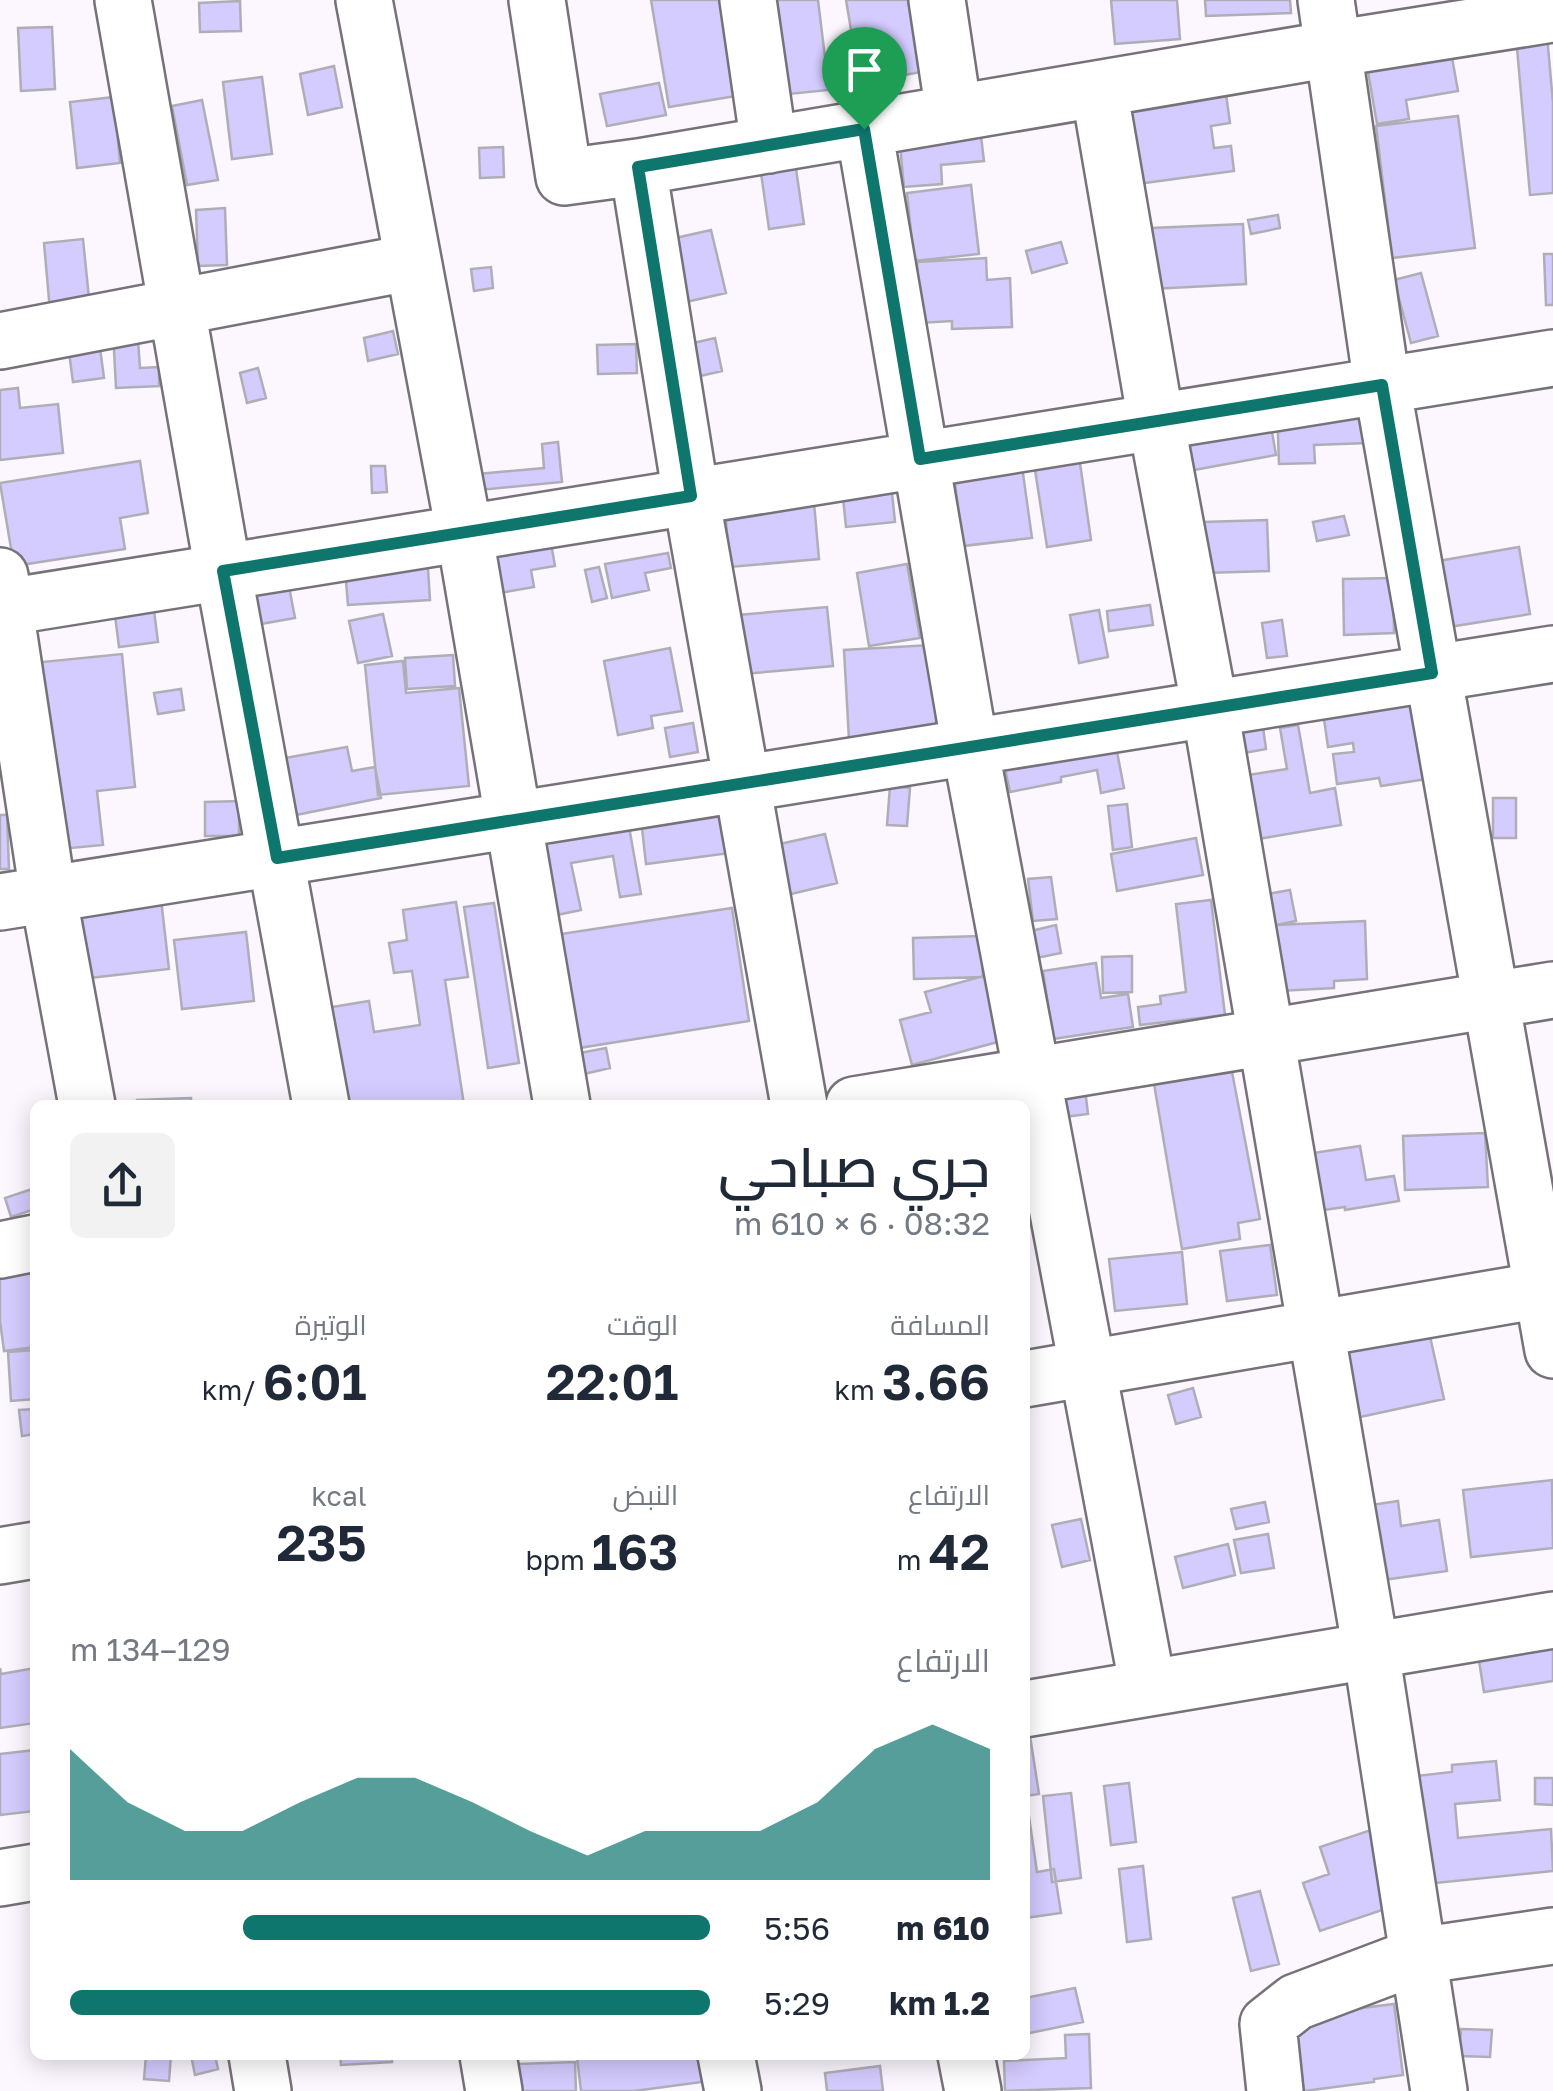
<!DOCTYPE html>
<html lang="ar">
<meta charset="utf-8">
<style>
:root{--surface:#fff;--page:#f2f2f3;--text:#1f2937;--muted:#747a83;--accent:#0f766e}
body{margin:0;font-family:"Golos Text",Cairo,sans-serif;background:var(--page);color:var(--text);direction:rtl;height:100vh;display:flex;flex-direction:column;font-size:38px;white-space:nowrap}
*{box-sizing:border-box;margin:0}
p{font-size:32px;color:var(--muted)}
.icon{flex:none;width:55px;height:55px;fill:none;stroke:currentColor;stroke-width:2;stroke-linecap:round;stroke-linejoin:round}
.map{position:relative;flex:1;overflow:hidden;direction:ltr}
.side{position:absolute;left:30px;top:1100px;width:1000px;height:960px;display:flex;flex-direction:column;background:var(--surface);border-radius:15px;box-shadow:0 5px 25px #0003;direction:rtl}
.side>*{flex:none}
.pin{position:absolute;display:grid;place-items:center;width:85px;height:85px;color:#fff;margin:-102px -42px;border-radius:50% 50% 50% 0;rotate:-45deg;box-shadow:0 0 10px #0007}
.pin .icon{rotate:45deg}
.round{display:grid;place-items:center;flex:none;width:105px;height:105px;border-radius:15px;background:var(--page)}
.head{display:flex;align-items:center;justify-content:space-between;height:170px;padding:0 40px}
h1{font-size:55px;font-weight:600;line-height:75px}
.metrics{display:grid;grid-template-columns:repeat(3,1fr);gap:15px;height:170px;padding:10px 40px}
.metrics div{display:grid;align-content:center}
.metrics b{font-size:50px;font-weight:600}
.metrics small{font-size:28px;font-weight:400}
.metrics p{font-size:28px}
.chart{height:280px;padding:20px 40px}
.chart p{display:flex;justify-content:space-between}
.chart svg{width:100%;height:180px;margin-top:10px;fill:var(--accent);opacity:.7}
ul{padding:0 40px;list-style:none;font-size:32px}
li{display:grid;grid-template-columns:160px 120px 1fr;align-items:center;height:75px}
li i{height:25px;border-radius:12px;background:var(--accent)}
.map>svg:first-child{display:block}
.building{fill:#d4cbfe;stroke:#afaeb6;stroke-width:2.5}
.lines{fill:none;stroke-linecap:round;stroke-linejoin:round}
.minor-casing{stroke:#777279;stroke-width:60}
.minor{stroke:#fff;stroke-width:55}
.route-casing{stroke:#fff;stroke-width:20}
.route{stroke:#0f766e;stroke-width:12}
</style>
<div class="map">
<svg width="1553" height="2091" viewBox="0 0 1553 2091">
<rect width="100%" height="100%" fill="#fcf6fe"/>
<path class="building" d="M651,0H720L736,96L669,107Z
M777,0H818L829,90L789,94Z
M846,0H908L921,72L860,83Z
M1111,0H1177L1180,39L1115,44Z
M1205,0H1290L1291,13L1206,16Z
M240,1L241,31L200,32L199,3Z
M52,27L55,89L21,91L18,28Z
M1448,35L1458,91L1406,100L1409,119L1377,124L1367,66Z
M1547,35L1553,103V193L1530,195L1516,37Z
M334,66L342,107L308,115L300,74Z
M1223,72L1230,123L1211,126L1214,148L1231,146L1234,171L1137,184L1124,85Z
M262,77L272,154L232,159L223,82Z
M659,83L666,115L607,126L600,94Z
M114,97L120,163L77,168L70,102Z
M202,100L218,180L187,185L172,106Z
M1458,116L1475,248L1392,258L1376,126Z
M980,128L984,161L941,165L942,184L904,187L899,135Z
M503,147L504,177L480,178L479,148Z
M794,155L804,224L769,229L759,159Z
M971,185L979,254L914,261L907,193Z
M225,208L227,265L198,266L196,210Z
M1278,215L1280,228L1251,234L1248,220Z
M1243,224L1246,284L1153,289L1151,228Z
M711,230L726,293L686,302L671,239Z
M83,239L90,308L50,311L44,243Z
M1061,242L1067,263L1032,273L1026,251Z
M1544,254H1553V305H1546Z
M986,258L987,280L1010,278L1012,327L952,329V321L920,323L917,262Z
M491,267L493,288L474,291L471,269Z
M1421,273L1438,336L1411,343L1394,280Z
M136,311L140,368L159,367V386L116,388L112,312Z
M393,331L398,354L368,361L364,338Z
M98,333L104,378L73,382L67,338Z
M715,338L722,371L696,377L689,344Z
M636,344L637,373L598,374L597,345Z
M258,368L266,398L247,403L240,373Z
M18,388L20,408L58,404L63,453L0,460V390Z
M1367,403L1368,443L1314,445L1315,463L1279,464L1277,407Z
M1270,420L1276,455L1194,470L1188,435Z
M558,442L562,482L480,490L478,474L544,468L542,444Z
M1078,449L1091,540L1047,547L1033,457Z
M1020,452L1032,538L963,546L952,460Z
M140,461L148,513L120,518L125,549L14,566L0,483Z
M371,466H385L387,492L372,493Z
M890,473L895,522L846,527L841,478Z
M812,480L819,559L730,567L723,488Z
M1344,516L1349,535L1317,541L1313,522Z
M1267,520L1269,571L1205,573L1203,522Z
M550,537L555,566L531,570L534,587L500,593L492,548Z
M1519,547L1530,614L1449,627L1438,561Z
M427,553L430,600L348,605L344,558Z
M668,553L671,568L645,573L649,590L612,598L605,564Z
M907,564L920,638L869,646L857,573Z
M599,567L607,598L592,602L585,570Z
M287,576L295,618L261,624L253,581Z
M1393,578L1394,633L1344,635L1343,579Z
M151,587L158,642L119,647L112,592Z
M1150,605L1153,625L1109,631L1107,611Z
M827,607L833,666L743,674L738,615Z
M1099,610L1108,657L1079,663L1070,615Z
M383,614L392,656L358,663L349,621Z
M1282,620L1287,656L1267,658L1262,623Z
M931,645L937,735L849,740L844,650Z
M670,648L682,711L651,716L653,728L618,735L604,661Z
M122,654L135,787L97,791L103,845L61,849L42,662Z
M453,655L455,686L407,689L405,658Z
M403,661L406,693L459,688L469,786L378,795L365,665Z
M1413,678L1427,779L1381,786L1379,778L1337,784L1333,754L1354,752L1353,743L1328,747L1320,691Z
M181,689L184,710L158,714L154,693Z
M1236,705L1263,727L1266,749L1244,753Z
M693,723L698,752L670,757L665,728Z
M1298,725L1310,793L1335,788L1341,825L1258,839L1248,775L1287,769L1280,728Z
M1113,731L1124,788L1101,793L1097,770L1061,777V782L1010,792L1002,754Z
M347,747L352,771L375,767L381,798L296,815L285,758Z
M890,786L910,788L907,826L887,825Z
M722,789L730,853L646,864L642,828L631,830L628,800Z
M1493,798H1516V838H1493Z
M239,801V836H205V802Z
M1127,804L1132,847L1113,850L1108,806Z
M626,810L641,894L620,897L613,856L571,863L581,910L557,915L542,825Z
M0,815H7L9,869H0Z
M825,834L837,883L787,895L775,845Z
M1196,838L1203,875L1117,891L1111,854Z
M1051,877L1057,919L1033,921L1028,879Z
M1290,890L1296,921L1267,927L1261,895Z
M161,899L169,969L89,978L81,908Z
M1211,900L1225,1015L1140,1025L1138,1007L1161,1004L1160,996L1186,992L1176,904Z
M456,902L468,977L445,980L464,1105H341L326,1008L369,1001L374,1032L420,1025L412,971L394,973L389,943L407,940L403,910Z
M494,903L519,1063L488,1068L464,907Z
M732,908L749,1021L579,1048L561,934Z
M1365,921L1367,979L1334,981V988L1279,991L1276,925Z
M1056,925L1061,953L1036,958L1031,931Z
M246,932L254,1001L182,1009L174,940Z
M981,936L983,977L914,979L913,938Z
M1132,956V992L1103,993L1102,957Z
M1096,963L1101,998L1128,994L1133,1027L1053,1039L1043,971Z
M987,975L1005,1040L912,1065L900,1020L931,1012L925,992Z
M1225,1035L1260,1219L1238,1223L1240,1239L1182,1249L1148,1048Z
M606,1048L610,1068L584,1074L580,1053Z
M1083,1072L1088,1114L1064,1117L1059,1075Z
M191,1098V1105H137V1100Z
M1485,1133L1488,1187L1405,1190L1403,1136Z
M1360,1146L1366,1180L1394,1176L1399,1201L1345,1210V1207L1323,1210L1313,1153Z
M35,1188V1209L11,1217L5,1198Z
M1270,1245L1277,1295L1227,1301L1220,1251Z
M1182,1252L1187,1304L1115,1311L1109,1259Z
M35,1269V1347L4,1351L0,1321V1274Z
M1423,1305L1444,1399L1360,1417L1341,1323Z
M34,1350L35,1399L11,1401L8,1352Z
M1193,1388L1201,1417L1176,1424L1168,1395Z
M35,1409V1434L22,1436L19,1410Z
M1552,1480L1553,1548L1471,1557L1463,1490Z
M1398,1501L1401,1526L1439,1520L1447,1571L1383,1580L1371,1505Z
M1265,1502L1269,1522L1236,1529L1231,1509Z
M1081,1519L1090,1560L1062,1567L1052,1525Z
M1268,1534L1274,1568L1241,1573L1234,1540Z
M1228,1544L1235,1575L1183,1588L1175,1557Z
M1553,1631V1681L1484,1692L1476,1642Z
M0,1668L1,1674L35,1668V1723L0,1728Z
M1025,1723H1028L1039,1794L1026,1796L1037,1872L1054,1869L1061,1913L1025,1918Z
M35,1750V1811L0,1815V1754Z
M1496,1761L1500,1800L1455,1804L1458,1838L1551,1829L1553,1871L1426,1884L1416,1776L1452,1772V1765Z
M1535,1778H1553V1805L1535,1804Z
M1129,1783L1136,1842L1111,1845L1104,1786Z
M1071,1793L1081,1878L1052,1882L1043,1796Z
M1371,1830L1397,1905L1320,1931L1303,1883L1329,1874L1320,1847Z
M1143,1866L1151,1939L1127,1942L1119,1869Z
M1260,1891L1279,1964L1251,1971L1233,1898Z
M1358,1987L1361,2008L1394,2004L1403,2075L1374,2079V2082L1304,2091L1291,1996Z
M1075,1988L1083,2022L1025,2034V1998Z
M1461,2029L1492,2030L1490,2057L1459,2056Z
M1089,2034L1091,2088L1005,2091L1004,2061L1066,2058L1065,2035Z
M146,2055H171L169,2081L144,2079Z
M191,2055H215L218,2069L195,2075Z
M340,2055H392V2062L341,2065Z
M595,2055H699L702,2082L634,2091H581L577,2057Z
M575,2062L576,2091H519L518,2064Z
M880,2066L883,2091H827L825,2073Z"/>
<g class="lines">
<defs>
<path id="minor" d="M123,0L223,571L321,1105
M364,0L464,531L562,1105
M537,0L564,177L638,167L1332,49L1553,14
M748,0L769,145
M937,0L954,113
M1326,0L1382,385L1553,1350
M1099,89L1156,421L1210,709L1371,1651L1439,2091
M864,129L970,747L1148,1688
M638,167L691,496L799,1105
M0,341L413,262
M0,576L48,894L87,1105
M0,608L1553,358
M0,902L1553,654
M854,1105L1553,990
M0,1250L35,1243
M1025,1379L1553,1288
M0,1556L35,1550
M1025,1709L1553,1620
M0,1878L35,1872
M257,2055L263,2091
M488,2055L494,2091
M726,2055L733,2091
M966,2055L973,2091
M1275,2091L1268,2024L1296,2002L1418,1956L1553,1936"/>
</defs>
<use href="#minor" class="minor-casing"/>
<use href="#minor" class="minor"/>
</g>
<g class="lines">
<defs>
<path id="route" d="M864,129L920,459L1382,385L1432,673L277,858L223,571L691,496L638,167Z"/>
</defs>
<use href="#route" class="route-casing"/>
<use href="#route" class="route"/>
</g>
</svg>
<div class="pin" style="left:864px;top:129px;background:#1e9e55"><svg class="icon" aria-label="arrive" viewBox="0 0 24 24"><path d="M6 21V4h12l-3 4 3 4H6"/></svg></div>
<section class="side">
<div class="head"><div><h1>جري صباحي</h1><p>08:32 · 6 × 610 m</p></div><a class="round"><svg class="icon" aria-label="share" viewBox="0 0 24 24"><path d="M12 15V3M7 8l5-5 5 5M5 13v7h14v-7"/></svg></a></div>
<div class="metrics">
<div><p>المسافة</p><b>3.66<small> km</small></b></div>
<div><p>الوقت</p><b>22:01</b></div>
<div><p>الوتيرة</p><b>6:01<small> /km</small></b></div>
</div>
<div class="metrics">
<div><p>الارتفاع</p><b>42<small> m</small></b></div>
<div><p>النبض</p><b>163<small> bpm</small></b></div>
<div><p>kcal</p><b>235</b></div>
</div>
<div class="chart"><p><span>الارتفاع</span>129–134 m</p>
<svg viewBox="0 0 160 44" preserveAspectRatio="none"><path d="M0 44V12L10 25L20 32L30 32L40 25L50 19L60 19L70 25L80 32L90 38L100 32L110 32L120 32L130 25L140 12L150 6L160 12V44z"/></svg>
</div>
<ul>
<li><b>610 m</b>5:56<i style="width:73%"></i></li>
<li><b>1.2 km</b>5:29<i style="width:100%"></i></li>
</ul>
</section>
</div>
